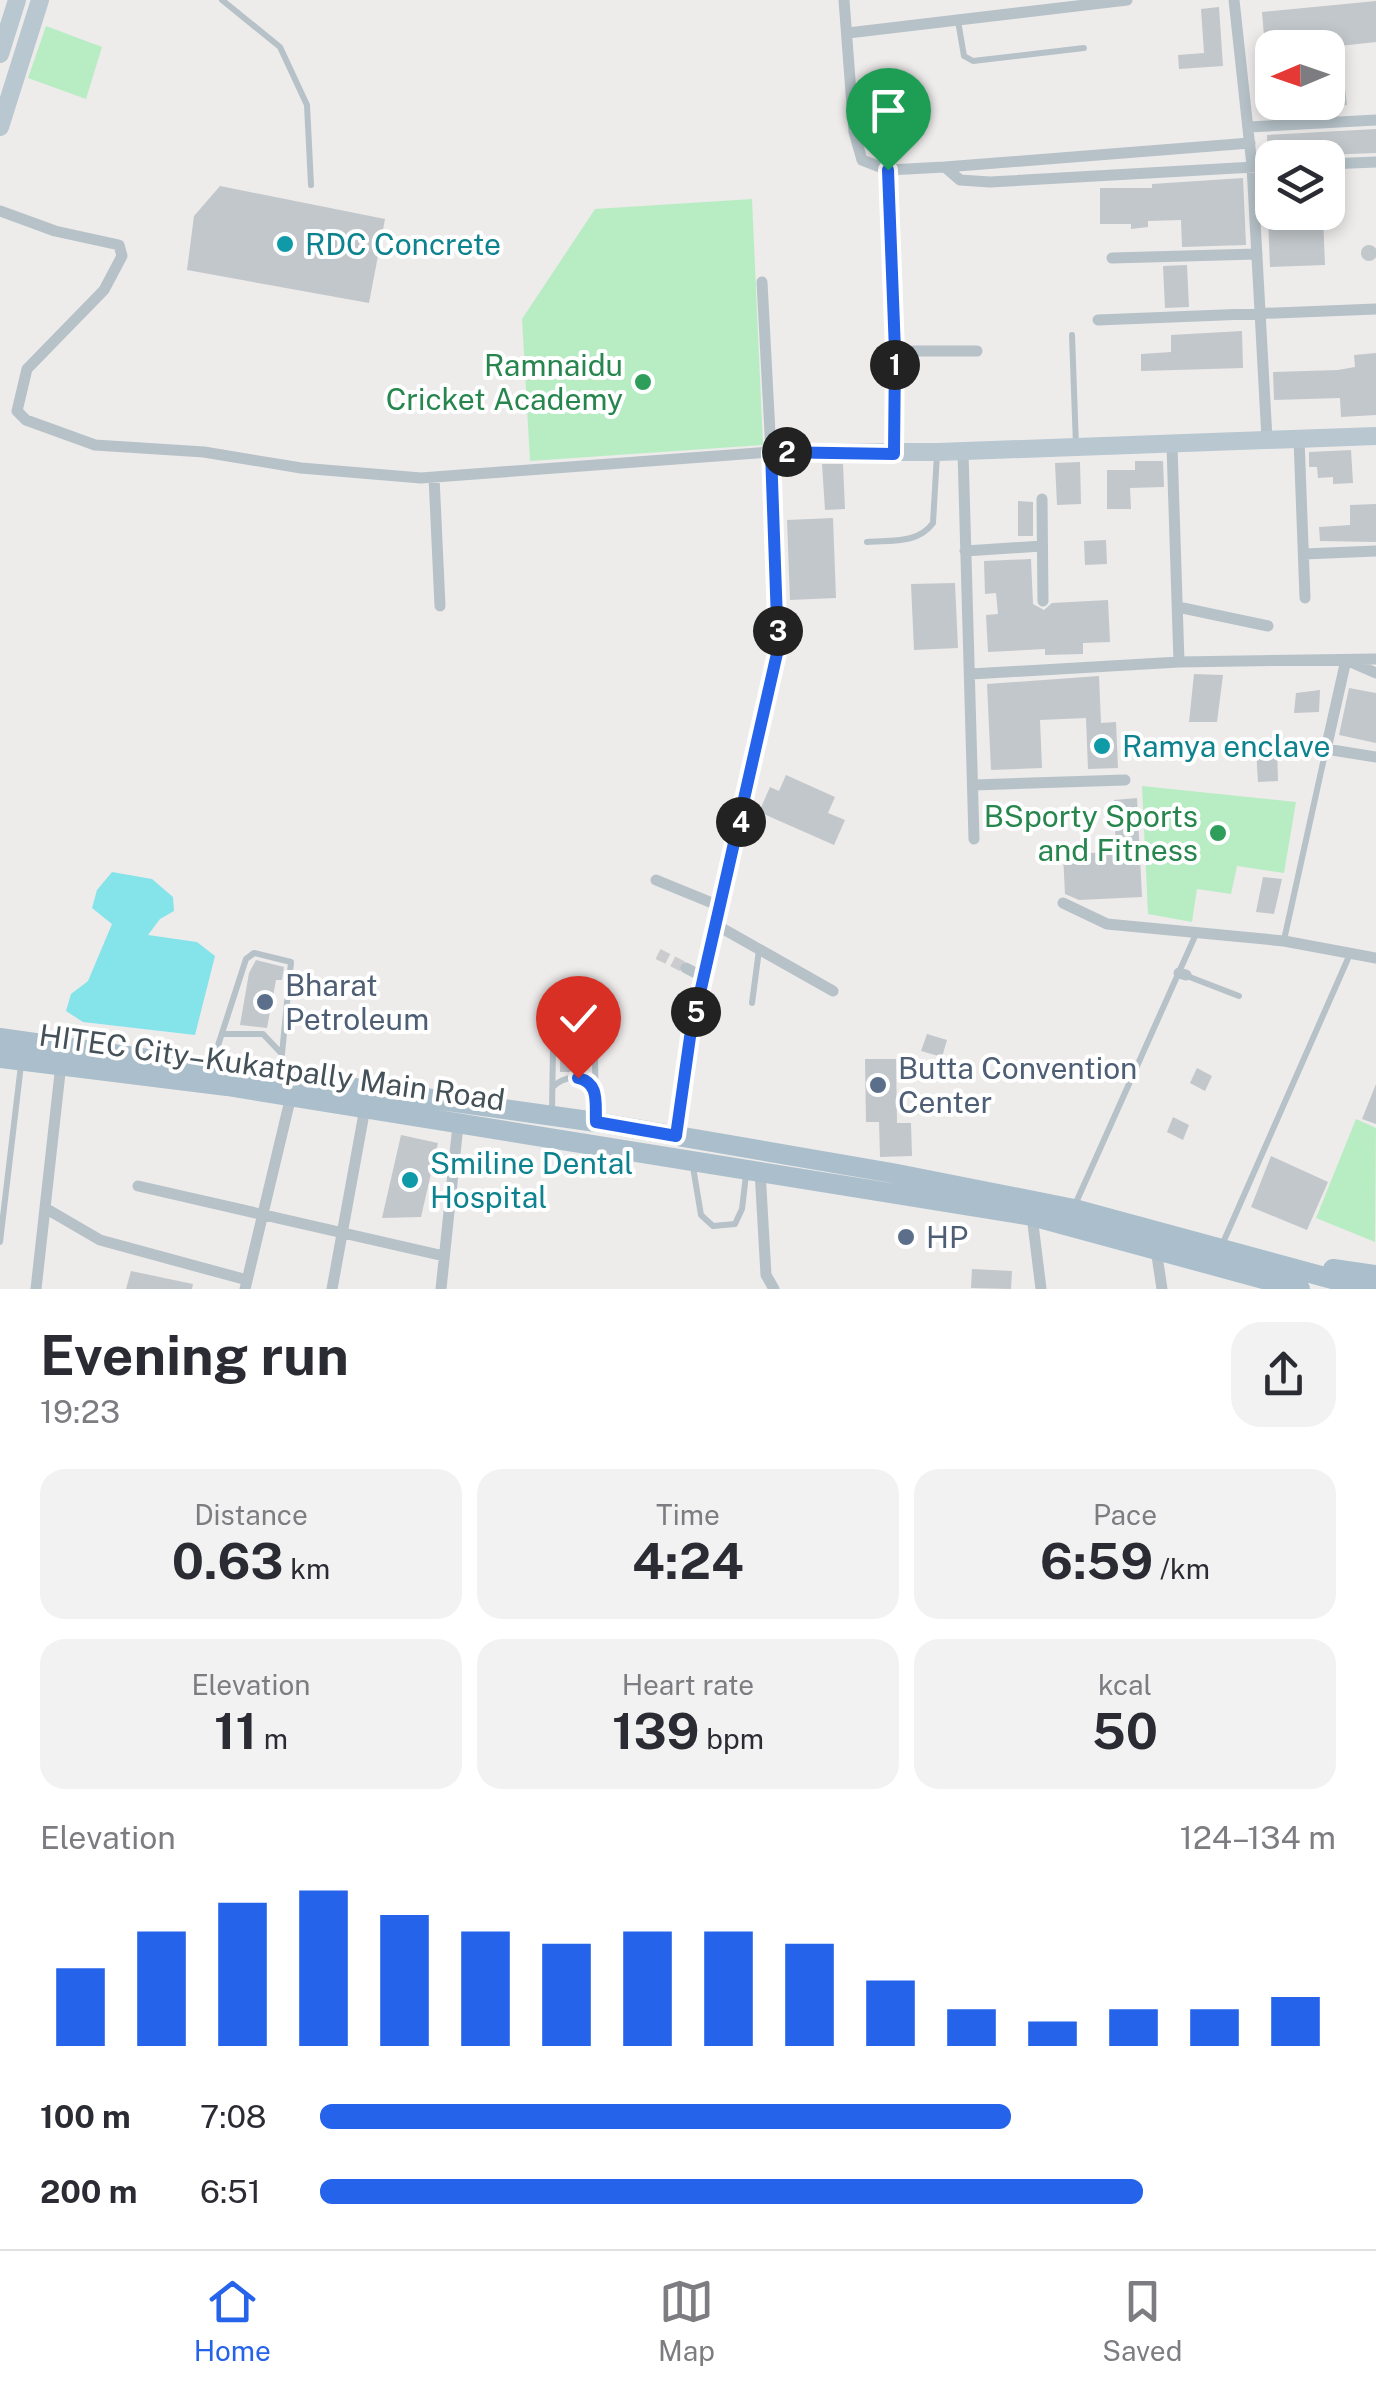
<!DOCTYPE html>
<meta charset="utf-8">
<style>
:root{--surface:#fff;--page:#f2f2f3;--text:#2b2b33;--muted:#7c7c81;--line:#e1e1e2;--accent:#2563eb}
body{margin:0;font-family:"Public Sans",sans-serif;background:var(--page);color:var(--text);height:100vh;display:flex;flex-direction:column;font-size:38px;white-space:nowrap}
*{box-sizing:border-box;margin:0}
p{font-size:32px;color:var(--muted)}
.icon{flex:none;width:55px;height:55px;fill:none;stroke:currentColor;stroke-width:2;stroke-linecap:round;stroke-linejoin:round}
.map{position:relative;height:1289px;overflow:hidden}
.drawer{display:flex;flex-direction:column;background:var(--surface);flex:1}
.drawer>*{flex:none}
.needle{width:65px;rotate:268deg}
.tools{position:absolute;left:1255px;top:30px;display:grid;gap:20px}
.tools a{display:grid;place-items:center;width:90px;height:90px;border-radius:20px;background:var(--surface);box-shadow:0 5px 15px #0003;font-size:50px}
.pin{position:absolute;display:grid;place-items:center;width:85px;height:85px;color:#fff;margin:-102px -42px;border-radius:50% 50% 50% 0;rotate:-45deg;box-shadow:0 0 10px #0007}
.pin .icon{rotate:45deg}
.km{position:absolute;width:50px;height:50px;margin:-25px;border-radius:50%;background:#222;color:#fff;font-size:28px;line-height:50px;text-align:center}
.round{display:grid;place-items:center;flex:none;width:105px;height:105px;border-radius:30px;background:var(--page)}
.head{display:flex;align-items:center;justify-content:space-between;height:170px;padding:0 40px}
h1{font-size:55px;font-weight:700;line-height:75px}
.metrics{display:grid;grid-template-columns:repeat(3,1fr);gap:15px;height:170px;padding:10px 40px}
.metrics div{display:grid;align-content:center;border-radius:25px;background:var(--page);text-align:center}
.metrics b{font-size:50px;font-weight:700}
.metrics small{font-size:28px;font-weight:400}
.metrics p{font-size:28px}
.chart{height:280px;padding:20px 40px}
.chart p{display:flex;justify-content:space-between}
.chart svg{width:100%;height:180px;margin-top:10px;stroke:var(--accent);stroke-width:6}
ul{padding:0 40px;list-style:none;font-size:32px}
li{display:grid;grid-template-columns:160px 120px 1fr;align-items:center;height:75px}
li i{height:25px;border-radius:12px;background:var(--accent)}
.menu{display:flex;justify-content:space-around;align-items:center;height:140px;border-top:2px solid var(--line);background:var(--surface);font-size:28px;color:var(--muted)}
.menu a{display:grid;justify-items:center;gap:5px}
.menu .active{color:var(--accent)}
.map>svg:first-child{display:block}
.green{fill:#b8edc4}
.water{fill:#85e4ea}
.building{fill:#c2c7cb}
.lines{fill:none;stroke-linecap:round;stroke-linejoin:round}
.street-tunnel{stroke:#ccccce;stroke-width:11;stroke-dasharray:11 5.5;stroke-linecap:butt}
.lane{stroke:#b6c2c8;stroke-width:6}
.street{stroke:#b6c2c8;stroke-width:11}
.secondary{stroke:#b8c7d0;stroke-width:18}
.primary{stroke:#aabfcb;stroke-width:20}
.route-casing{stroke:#fff;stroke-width:20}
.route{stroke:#2563eb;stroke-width:12}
.culture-dot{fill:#0f9aa8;stroke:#fff;stroke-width:4}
.leisure-dot{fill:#2e9e5b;stroke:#fff;stroke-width:4}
.service-dot{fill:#5c6f8a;stroke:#fff;stroke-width:4}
.labels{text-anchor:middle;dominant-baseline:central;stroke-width:8;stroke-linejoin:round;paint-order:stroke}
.culture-label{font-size:30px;fill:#0d838f;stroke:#fff;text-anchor:start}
.leisure-label{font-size:30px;fill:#27864d;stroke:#fff;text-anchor:end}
.service-label{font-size:30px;fill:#4e5e75;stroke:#fff;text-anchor:start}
.street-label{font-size:30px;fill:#445158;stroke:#fff}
</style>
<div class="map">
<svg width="1376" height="1289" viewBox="0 0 1376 1289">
<rect width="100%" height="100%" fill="#eeebeb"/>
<path class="green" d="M46,26L102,47L86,99L28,78Z
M752,199L763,445L530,461L522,319L595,209Z
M1142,786L1296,802L1284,873L1237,866L1231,894L1197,889L1192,922L1148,914Z
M1356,1119L1376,1128L1375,1242L1316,1218Z"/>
<path class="water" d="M112,872L152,879L173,897L174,911L160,919L148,935L197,942L215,956L195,1035L83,1022L66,1011L71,994L88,981L112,924L92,908L97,890Z"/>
<path class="building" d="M1376,1V42L1340,46L1347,105L1328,107V48H1265L1262,12Z
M1219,7L1223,66L1179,69L1178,55L1204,53L1201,9Z
M1270,102H1300L1301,110L1271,113Z
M1376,129V153L1268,157L1267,135Z
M1243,178L1246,245L1182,247L1181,220L1148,221V227L1131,229V224H1100V188H1152V184Z
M220,186L385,219L369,303L187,270L194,216Z
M1323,216L1325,265L1270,267L1268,218Z
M1361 253a8 8 0 1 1 16 0a8 8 0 1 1-16 0Z
M1187,265L1189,307L1165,308L1163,266Z
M1242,331L1243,368L1141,371V354L1171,352V335Z
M1376,353V415L1341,417L1340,398L1274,400L1273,372L1338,370L1355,367L1354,355Z
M1351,450L1353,483L1333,484V477L1318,478L1317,467H1309V452Z
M1135,461H1163L1164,487L1130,488L1131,509H1107V470H1135Z
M1080,462L1081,504L1057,505L1055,463Z
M822,464H843L845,509L825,510Z
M1018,501L1033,502V536H1018Z
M1376,504V542L1320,541L1319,527L1350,525V505Z
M833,518L836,598L790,600L787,520Z
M1106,540L1107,564L1085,565L1084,541Z
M1031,559L1033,604L1044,610L1052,603L1108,600L1110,642L1083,643V654L1045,655V649L988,652L986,615L998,614L996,593L985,594L984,561Z
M955,583L958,648L914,650L911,584Z
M1194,674L1223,675L1217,722H1189Z
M1099,676L1101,723L1116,722L1118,768L1088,769L1086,718L1040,720L1042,768L991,770L987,684Z
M1349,688L1376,693V743L1339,735Z
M1320,690L1319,712L1294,713L1296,693Z
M1277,745L1278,781L1258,782L1256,749Z
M786,775L835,797L828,813L845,820L834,845L759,812L770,787L779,791Z
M1137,798L1142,897L1079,900L1065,894L1063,854L1116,852L1114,800Z
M1263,877L1282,879L1274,914L1256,912Z
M256,960L284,967L282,980H276L267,1028L240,1025L249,973Z
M561,995L580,996V1022H588V1052H581V1072H560Z
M927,1034L947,1040L942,1057L921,1051Z
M865,1059H896L897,1123H911L912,1156L880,1157L879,1122H866Z
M1197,1068L1212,1076L1205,1091L1190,1083Z
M1376,1084V1124L1362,1119Z
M1173,1117L1189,1125L1183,1140L1167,1132Z
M401,1135L438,1143L421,1217L382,1218Z
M1271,1156L1328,1182L1307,1230L1251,1207Z
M972,1269L1012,1271L1011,1289L971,1288Z
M131,1271L193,1284L192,1289H126Z"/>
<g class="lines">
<path class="street-tunnel" d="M658,954L686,968"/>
<path class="lane" d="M222,0L280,47L307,105L311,185
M958,21L964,56L973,61L1084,48
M1072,335L1076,446
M867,542C891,540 918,544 933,523L937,454
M1284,940L1326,749
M1187,976L1239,996
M752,1003L759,950
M223,1034H263L281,1053
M212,1064L246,959L254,953L291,962L280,1074
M553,1087C565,1075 583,1075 594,1088
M552,1110L554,988L587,989L594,997L596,1119
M693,1167L701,1215L713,1226L735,1224L742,1209L746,1175
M1074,1207L1196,934
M0,1242L21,1065
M1222,1245L1350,954"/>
<path class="street" d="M844,0L854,132L862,160L888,170L945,167L960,180L990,182L1272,166
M1234,0L1252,166L1267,439
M848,33L1127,0
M1249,127L1376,120
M1328,164L1376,162
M945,167L1250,143
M888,170L895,351L894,453
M0,211L55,231L119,245L122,256L104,290L27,369L17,411L26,420L95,445L204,452L301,468L421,478L771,452L762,282
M1112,258L1257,254
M1098,320L1376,309
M895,351H977
M1299,439L1305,598
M1172,446L1179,662
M963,452L974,839
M434,477L440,606
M1042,499L1043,601
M965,551L1042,546
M1304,554L1376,551
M1178,607L1268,626
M1376,673L1346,660L1326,749L1376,757
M971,674L1179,662L1376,659
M974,785L1125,780
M656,880L722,907
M1063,903L1107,924L1284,941L1376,958
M718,926L833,991
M686,968L705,978
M1179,973L1186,975
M760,1171L766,1275L774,1289
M138,1186L444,1256
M45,1208L100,1240L247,1280
M1032,1216L1041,1289
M1156,1249L1162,1289
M36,1289L61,1064
M245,1289L291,1096
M332,1289L365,1108
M441,1289L458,1125"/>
<path class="secondary" d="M0,54L17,0
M0,127L40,0
M676,1136L690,1037L778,649L771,452H938L1376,436"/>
<path class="primary" d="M0,1038L596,1122L892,1173L1074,1209L1369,1289
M0,1058L227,1086L1032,1216L1300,1289
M1333,1269L1376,1275"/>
</g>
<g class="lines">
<defs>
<path id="route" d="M578,1078C600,1083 595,1103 596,1122L676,1136L690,1037L778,649L771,452L894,454L895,351L888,170"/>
</defs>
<use href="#route" class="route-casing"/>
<use href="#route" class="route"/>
</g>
<g class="culture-dot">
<circle cx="285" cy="244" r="10"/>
<circle cx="1102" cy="746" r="10"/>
<circle cx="410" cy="1180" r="10"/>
</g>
<g class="leisure-dot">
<circle cx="643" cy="382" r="10"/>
<circle cx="1218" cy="833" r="10"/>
</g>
<g class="service-dot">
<circle cx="265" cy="1002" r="10"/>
<circle cx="878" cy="1085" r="10"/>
<circle cx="906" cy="1237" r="10"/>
</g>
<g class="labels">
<g class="culture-label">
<text x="305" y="244">RDC Concrete</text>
<text x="1122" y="746">Ramya enclave</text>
<text x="430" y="1163">Smiline Dental<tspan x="430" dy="34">Hospital</tspan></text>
</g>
<g class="leisure-label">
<text x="623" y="365">Ramnaidu<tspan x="623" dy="34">Cricket Academy</tspan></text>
<text x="1198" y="816">BSporty Sports<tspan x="1198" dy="34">and Fitness</tspan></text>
</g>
<g class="service-label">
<text x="285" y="985">Bharat<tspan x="285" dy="34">Petroleum</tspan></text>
<text x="898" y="1068">Butta Convention<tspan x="898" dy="34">Center</tspan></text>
<text x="926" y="1237">HP</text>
</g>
<g class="street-label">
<text transform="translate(272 1067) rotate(8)">HITEC City–Kukatpally Main Road</text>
</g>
</g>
</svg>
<div class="tools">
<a><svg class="needle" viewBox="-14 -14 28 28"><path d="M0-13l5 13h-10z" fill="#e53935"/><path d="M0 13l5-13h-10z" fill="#7c7c81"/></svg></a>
<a><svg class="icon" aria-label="layers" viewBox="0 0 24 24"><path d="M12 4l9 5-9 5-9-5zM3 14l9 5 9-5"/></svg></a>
</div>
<div class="pin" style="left:888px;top:170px;background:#1e9e55"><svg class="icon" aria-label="arrive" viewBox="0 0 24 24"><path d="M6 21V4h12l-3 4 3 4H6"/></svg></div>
<div class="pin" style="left:578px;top:1078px;background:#d93025"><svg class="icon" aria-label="check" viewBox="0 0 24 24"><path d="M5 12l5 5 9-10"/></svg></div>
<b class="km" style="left:895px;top:365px">1</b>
<b class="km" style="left:787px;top:452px">2</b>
<b class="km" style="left:778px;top:631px">3</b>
<b class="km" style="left:741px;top:822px">4</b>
<b class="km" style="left:696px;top:1012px">5</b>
</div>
<section class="drawer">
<div class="head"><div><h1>Evening run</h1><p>19:23</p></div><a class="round"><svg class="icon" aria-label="share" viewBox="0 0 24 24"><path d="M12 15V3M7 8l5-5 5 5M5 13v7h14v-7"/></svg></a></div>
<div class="metrics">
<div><p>Distance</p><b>0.63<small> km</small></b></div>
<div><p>Time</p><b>4:24</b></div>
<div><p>Pace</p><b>6:59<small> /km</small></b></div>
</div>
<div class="metrics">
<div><p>Elevation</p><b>11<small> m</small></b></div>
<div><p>Heart rate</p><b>139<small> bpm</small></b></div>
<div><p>kcal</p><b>50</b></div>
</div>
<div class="chart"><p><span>Elevation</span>124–134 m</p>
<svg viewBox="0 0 160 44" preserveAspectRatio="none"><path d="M5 44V25M15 44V16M25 44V9M35 44V6M45 44V12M55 44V16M65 44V19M75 44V16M85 44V16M95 44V19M105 44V28M115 44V35M125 44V38M135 44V35M145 44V35M155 44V32"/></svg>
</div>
<ul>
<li><b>100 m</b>7:08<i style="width:68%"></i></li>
<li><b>200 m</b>6:51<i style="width:81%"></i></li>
</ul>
</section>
<nav class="menu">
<a class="active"><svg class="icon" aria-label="home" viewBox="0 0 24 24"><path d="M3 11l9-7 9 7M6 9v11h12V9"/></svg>Home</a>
<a><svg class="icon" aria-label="map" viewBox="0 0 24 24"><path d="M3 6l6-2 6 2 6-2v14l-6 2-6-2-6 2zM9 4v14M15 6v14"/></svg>Map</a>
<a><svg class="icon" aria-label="saved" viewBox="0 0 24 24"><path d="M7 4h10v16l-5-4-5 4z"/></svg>Saved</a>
</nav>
